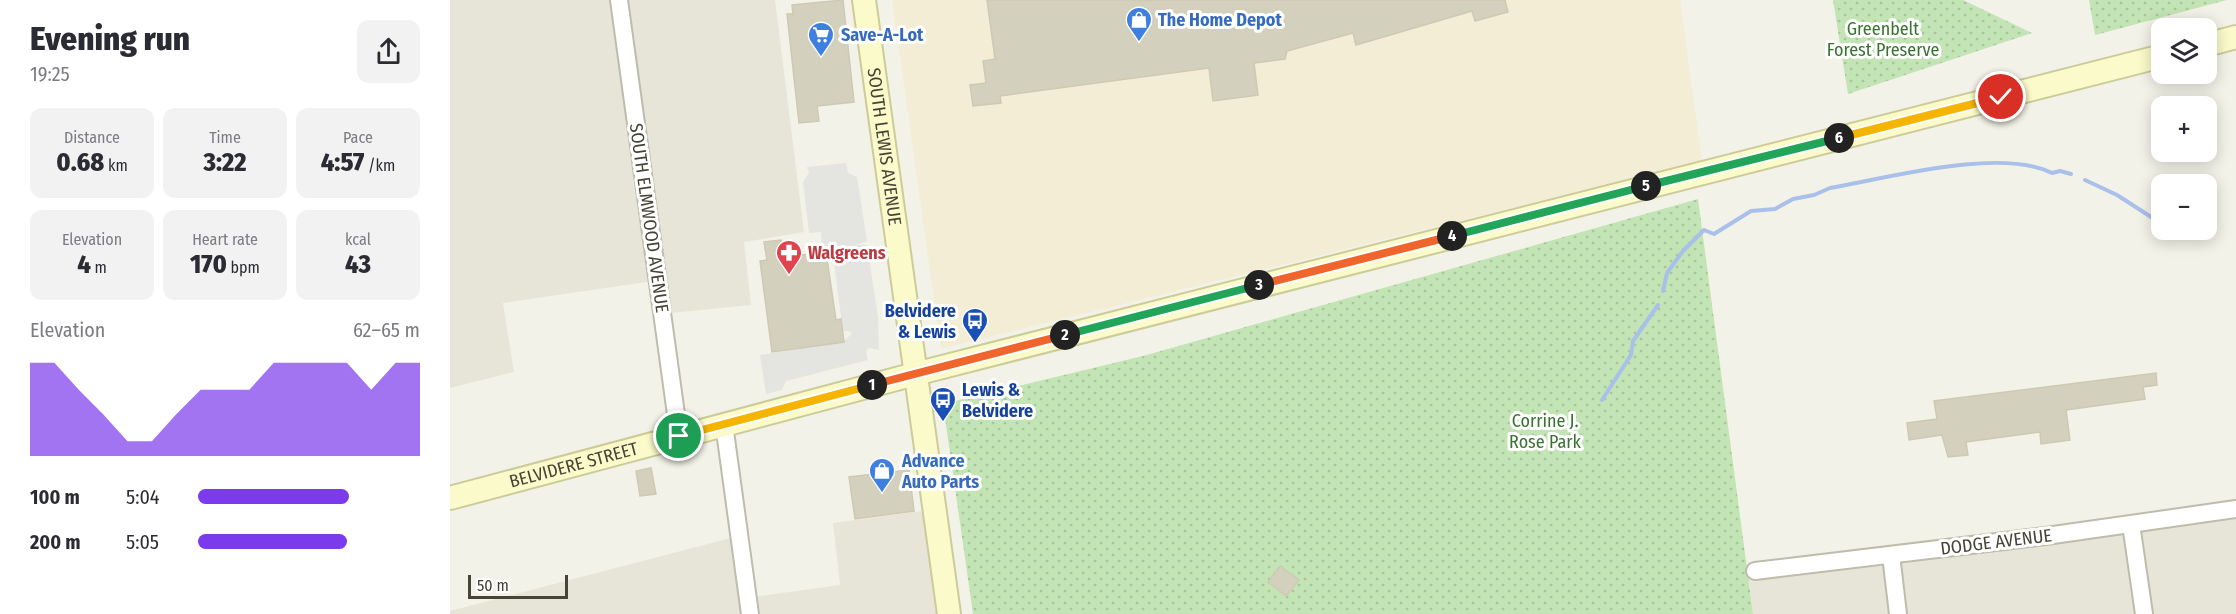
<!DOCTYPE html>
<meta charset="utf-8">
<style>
:root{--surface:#fff;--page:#f2f2f3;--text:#2b2b33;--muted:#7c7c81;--accent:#7c3aed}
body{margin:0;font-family:"Fira Sans Condensed",sans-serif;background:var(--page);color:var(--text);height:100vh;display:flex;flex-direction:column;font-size:22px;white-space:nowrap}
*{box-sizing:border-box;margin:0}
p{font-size:20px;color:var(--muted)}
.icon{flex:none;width:33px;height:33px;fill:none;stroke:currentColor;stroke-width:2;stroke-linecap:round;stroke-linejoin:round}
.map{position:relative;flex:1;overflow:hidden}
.panel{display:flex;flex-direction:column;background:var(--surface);width:450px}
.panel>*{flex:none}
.controls{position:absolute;left:1701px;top:18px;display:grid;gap:12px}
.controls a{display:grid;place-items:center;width:66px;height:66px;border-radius:12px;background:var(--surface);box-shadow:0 3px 15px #0003;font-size:30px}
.scale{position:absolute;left:18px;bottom:15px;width:100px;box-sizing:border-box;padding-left:6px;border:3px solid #464337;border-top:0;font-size:16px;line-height:21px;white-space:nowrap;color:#464337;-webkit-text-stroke:4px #fff;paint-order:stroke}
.pin{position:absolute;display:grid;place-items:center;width:51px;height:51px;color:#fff;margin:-26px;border:3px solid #fff;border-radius:50%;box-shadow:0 2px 6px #0007}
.km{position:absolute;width:30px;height:30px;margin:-15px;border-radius:50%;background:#222;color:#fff;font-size:16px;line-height:30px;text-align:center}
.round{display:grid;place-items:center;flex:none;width:63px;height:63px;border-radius:12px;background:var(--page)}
.head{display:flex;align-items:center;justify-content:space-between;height:102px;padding:0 30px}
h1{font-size:33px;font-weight:800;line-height:45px}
.figures{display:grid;grid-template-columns:repeat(3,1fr);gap:9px;height:102px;padding:6px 30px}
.figures div{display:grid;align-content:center;border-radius:12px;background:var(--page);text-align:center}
.figures b{font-size:26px;font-weight:800}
.figures small{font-size:16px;font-weight:400}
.figures p{font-size:16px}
.chart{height:168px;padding:12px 30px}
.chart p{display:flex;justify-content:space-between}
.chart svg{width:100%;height:108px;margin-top:6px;fill:var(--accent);opacity:.7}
ul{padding:0 30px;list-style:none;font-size:20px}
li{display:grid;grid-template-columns:96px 72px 1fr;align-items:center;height:45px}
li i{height:15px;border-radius:8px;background:var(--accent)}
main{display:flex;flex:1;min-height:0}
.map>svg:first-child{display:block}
.residential{fill:#e6e5d7}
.commercial{fill:#f3edd5}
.park{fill:url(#park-dots)}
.parking{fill:#e4e4e0}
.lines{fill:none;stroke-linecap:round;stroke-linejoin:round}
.stream{stroke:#a9c0eb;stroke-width:4}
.building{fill:#d4d0be;stroke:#cec9b2;stroke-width:1.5}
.street-casing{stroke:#bebcab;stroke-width:20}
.secondary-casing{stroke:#cccb99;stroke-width:26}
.street{stroke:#fff;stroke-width:16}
.secondary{stroke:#fbfaca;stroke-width:22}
.split-1-casing{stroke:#fff;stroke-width:12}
.split-2-casing{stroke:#fff;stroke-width:12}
.split-3-casing{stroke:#fff;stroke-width:12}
.split-4-casing{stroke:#fff;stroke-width:12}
.split-5-casing{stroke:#fff;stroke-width:12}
.split-6-casing{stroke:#fff;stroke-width:12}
.split-7-casing{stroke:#fff;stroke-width:12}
.split-1{stroke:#f5b400;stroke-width:8}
.split-2{stroke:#f0652b;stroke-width:8}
.split-3{stroke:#22a559;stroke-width:8}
.split-4{stroke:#f0652b;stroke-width:8}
.split-5{stroke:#22a559;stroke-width:8}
.split-6{stroke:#22a559;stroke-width:8}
.split-7{stroke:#f5b400;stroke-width:8}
.labels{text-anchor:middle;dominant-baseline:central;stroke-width:6;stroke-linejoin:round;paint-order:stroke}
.shop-label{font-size:18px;font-weight:bold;fill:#366cbe;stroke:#fff;text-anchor:start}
.park-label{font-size:18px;fill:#38732f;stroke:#fff}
.street-label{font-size:18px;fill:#464337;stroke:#fff}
.health-label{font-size:18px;font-weight:bold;fill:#be3a42;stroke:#fff;text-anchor:start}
.transit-label{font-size:18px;font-weight:bold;fill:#164399;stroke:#fff;text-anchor:end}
</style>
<main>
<section class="panel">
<div class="head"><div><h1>Evening run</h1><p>19:25</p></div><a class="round"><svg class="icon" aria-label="share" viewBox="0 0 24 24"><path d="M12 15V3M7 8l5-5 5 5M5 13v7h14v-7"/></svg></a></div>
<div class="figures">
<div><p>Distance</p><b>0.68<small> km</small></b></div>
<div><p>Time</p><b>3:22</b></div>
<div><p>Pace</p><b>4:57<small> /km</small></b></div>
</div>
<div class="figures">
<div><p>Elevation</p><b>4<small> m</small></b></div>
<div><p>Heart rate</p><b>170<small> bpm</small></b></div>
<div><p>kcal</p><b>43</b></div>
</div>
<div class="chart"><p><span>Elevation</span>62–65 m</p>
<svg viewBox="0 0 160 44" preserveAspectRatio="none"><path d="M0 44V6L10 6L20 17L30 27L40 38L50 38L60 27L70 17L80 17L90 17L100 6L110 6L120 6L130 6L140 17L150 6L160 6V44z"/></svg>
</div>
<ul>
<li><b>100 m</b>5:04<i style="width:68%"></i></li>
<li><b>200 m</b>5:05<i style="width:67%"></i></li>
</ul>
</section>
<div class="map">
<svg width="1786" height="614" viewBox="0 0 1786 614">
<defs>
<pattern id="park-dots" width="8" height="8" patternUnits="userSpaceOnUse" patternTransform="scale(1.5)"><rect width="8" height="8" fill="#c3e4b4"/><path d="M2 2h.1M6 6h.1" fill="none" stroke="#a9c59b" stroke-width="1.8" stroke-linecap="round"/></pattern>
</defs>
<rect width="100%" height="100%" fill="#f3f2e8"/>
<path class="residential" d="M0,0H325L354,232L294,242L301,305L221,313L217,279L53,303L64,372L0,388Z
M473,511L488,614H0V611L281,538L288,599L390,585L383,523Z
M1786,516V614H1303L1299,580Z"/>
<path class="commercial" d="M442,0H1230L1252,161L491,349Z"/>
<path class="park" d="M1383,0H1513L1582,33L1398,94Z
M1639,0H1777L1645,35Z
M1248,199L1303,614H523L493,404L693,356Z"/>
<path class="parking" d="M396,163L398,173L407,177L417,241L406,245H417L428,317L429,350L418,348L416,352L418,360L336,381L332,390L316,394L310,355L394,341L402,334L400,331H393L382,247H372L371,232L359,233L353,182L359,173L357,167Z"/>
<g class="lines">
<path class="stream" d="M1635,180L1667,195L1712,224
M1720,230L1733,238
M1213,291L1217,273L1233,251L1254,230L1264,234L1301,211L1325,209L1343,199L1364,195L1380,188C1437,178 1550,147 1602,173L1610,171L1621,174
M1152,400L1181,355L1183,341L1208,305"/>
</g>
<path class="building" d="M393,0L404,102L367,106L369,121L349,123L337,14H343L342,5Z
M537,0H1055L1058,12L1025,21L1022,11L906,45L903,33L837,51L835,59L804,63L808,95L763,101L759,68L550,96L551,103L523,106L520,85L536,83L533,61L545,59Z
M331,240L334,257L376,252L386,320L391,319L394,342L322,352L310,261L317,260L314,242Z
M1706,373L1707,385L1693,387L1695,399L1616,410L1620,440L1591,444L1590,432L1516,442L1518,455L1498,457L1492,435L1459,440L1457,423L1487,419L1484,401Z
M201,468L206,494L190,496L186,471Z
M459,470L464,511L405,519L399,477Z
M830,566L849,580L836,596L818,582Z"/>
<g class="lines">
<defs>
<path id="street" d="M169,0L229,436
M274,424L300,614
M1681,524L1694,614
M1441,555L1448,614
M1305,571L1596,536L1786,509"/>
<g id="secondary">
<path id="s1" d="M414,0L499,614"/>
<path d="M1756,45L1786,37"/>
<path id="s2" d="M0,498L465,374L1712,56"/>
</g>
</defs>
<use href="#street" class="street-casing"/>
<use href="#secondary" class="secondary-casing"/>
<use href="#street" class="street"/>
<use href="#secondary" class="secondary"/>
</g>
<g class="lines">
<defs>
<path id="split-1" d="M229,436L422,385"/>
<path id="split-2" d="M422,385L615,335"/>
<path id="split-3" d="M615,335L809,285"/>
<path id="split-4" d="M809,285L1002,236"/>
<path id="split-5" d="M1002,236L1196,186"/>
<path id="split-6" d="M1196,186L1389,138"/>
<path id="split-7" d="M1389,138L1551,97"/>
</defs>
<use href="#split-1" class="split-1-casing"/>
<use href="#split-2" class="split-2-casing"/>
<use href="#split-3" class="split-3-casing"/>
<use href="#split-4" class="split-4-casing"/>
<use href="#split-5" class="split-5-casing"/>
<use href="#split-6" class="split-6-casing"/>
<use href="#split-7" class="split-7-casing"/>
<use href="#split-1" class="split-1"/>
<use href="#split-2" class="split-2"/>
<use href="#split-3" class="split-3"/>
<use href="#split-4" class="split-4"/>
<use href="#split-5" class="split-5"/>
<use href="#split-6" class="split-6"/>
<use href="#split-7" class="split-7"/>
</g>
<defs>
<symbol id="shop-pin" viewBox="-11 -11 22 30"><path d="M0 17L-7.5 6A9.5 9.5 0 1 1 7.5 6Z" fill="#3f7fe0" stroke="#fff"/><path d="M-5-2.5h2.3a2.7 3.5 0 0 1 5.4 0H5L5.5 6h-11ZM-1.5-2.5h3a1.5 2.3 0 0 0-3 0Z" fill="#fff"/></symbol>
<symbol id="supermarket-pin" viewBox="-11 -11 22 30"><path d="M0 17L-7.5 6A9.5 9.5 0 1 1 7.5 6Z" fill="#3f7fe0" stroke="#fff"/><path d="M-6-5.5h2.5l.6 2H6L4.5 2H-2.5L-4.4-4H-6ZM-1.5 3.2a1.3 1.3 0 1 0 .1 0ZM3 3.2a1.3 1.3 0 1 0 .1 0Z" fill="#fff"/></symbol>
<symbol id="pharmacy-pin" viewBox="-11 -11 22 30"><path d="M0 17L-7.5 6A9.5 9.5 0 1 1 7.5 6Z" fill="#e0444e" stroke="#fff"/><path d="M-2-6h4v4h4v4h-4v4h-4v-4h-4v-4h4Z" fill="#fff"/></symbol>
<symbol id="bus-pin" viewBox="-11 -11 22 30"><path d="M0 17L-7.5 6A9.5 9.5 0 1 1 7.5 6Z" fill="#1a4fb4" stroke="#fff"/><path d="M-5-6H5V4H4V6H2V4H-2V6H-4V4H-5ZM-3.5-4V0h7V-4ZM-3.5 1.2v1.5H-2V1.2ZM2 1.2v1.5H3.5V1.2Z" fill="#fff"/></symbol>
</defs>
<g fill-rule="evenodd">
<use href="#shop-pin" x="674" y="5" width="30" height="40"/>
<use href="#supermarket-pin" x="356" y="20" width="30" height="40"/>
<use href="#pharmacy-pin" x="324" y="238" width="30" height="40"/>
<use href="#bus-pin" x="510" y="306" width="30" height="40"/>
<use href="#bus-pin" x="478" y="385" width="30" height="40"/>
<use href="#shop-pin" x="417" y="456" width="30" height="40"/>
</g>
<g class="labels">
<g class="shop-label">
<text x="708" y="20">The Home Depot</text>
<text x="391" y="35">Save-A-Lot</text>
<text x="452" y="461">Advance<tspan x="452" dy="21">Auto Parts</tspan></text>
</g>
<g class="park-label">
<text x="1433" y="29">Greenbelt<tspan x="1433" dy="21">Forest Preserve</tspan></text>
<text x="1095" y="421">Corrine J.<tspan x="1095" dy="21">Rose Park</tspan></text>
</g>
<g class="street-label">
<text stroke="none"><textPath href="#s1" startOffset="148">SOUTH LEWIS AVENUE</textPath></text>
<text transform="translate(199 218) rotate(82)">SOUTH ELMWOOD AVENUE</text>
<text stroke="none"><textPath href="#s2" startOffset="128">BELVIDERE STREET</textPath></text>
<text transform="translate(1546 542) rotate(-7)">DODGE AVENUE</text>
</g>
<g class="health-label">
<text x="358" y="253">Walgreens</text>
</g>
<g class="transit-label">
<text x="506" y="311">Belvidere<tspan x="506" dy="21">&amp; Lewis</tspan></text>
<text x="512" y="390" text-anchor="start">Lewis &amp;<tspan x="512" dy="21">Belvidere</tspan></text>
</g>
</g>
</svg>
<div class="controls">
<a><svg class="icon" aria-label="layers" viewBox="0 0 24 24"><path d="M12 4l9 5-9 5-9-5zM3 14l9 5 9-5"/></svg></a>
<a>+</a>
<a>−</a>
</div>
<div class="scale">50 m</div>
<div class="pin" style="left:229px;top:436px;background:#1e9e55"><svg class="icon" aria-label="arrive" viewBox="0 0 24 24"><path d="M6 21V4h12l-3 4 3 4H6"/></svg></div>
<div class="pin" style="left:1551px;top:97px;background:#d93025"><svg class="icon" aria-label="check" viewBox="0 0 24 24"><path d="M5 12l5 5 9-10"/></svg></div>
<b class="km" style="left:422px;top:385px">1</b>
<b class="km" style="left:615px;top:335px">2</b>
<b class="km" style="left:809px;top:285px">3</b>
<b class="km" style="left:1002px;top:236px">4</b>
<b class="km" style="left:1196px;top:186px">5</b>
<b class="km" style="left:1389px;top:138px">6</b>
</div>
</main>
